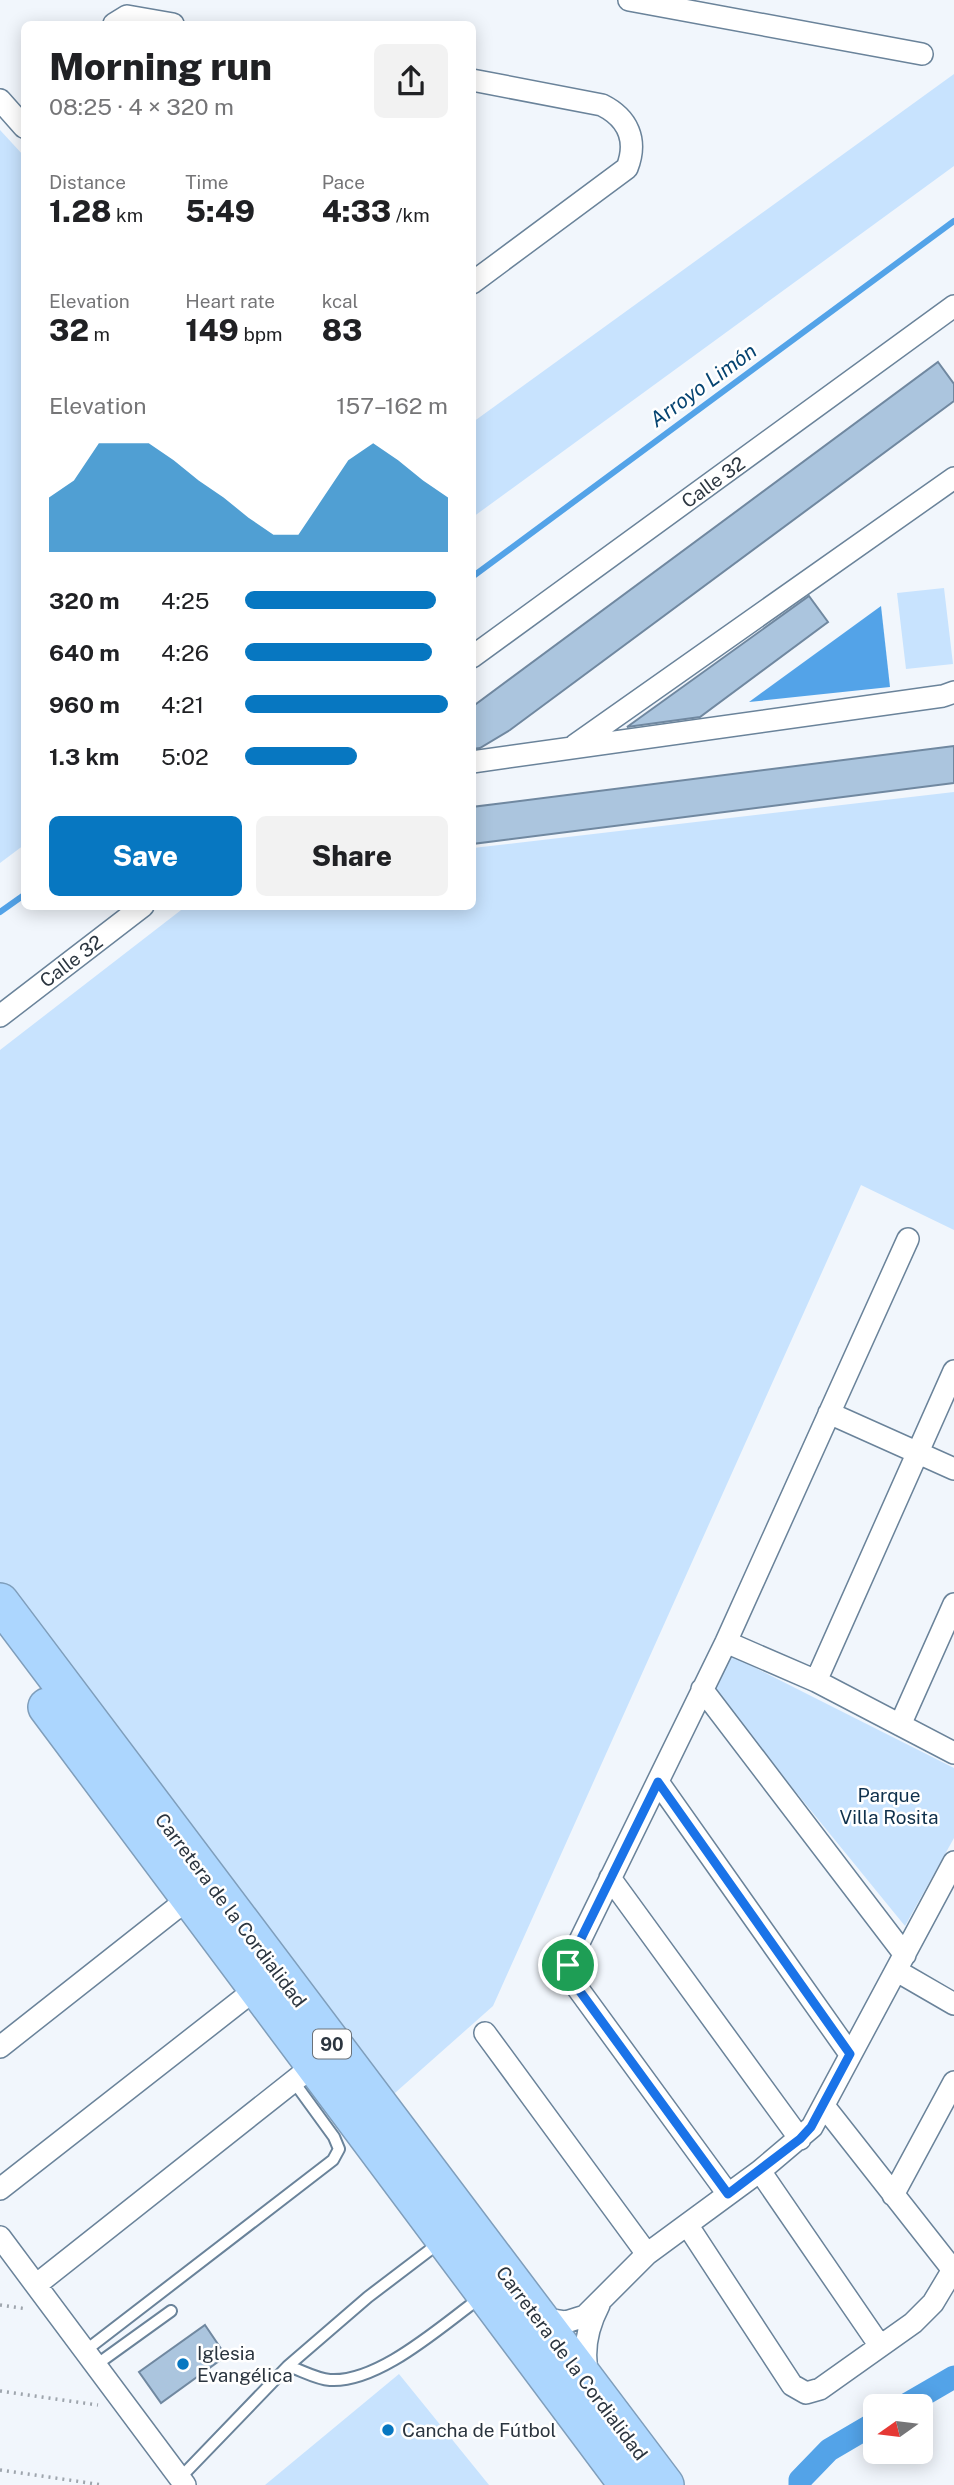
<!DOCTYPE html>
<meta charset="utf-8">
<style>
:root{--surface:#fff;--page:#f2f2f2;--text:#202124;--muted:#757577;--accent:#0777c1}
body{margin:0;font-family:"Public Sans",sans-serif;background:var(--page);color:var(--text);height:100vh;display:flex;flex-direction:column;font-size:26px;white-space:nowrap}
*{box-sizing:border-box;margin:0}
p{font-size:23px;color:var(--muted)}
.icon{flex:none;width:38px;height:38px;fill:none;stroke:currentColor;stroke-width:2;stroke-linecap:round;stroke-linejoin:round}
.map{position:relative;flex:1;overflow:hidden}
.panel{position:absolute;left:21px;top:21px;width:455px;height:889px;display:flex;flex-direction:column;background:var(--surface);border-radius:10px;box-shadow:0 4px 18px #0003}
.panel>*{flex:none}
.needle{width:46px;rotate:256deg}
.controls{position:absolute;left:863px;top:2394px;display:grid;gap:14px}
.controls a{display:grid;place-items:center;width:70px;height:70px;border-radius:10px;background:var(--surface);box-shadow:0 4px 18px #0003;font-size:35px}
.pin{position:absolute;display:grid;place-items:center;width:60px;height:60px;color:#fff;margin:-30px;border:4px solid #fff;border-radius:50%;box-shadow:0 2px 7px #0007}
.round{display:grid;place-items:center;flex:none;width:74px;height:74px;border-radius:10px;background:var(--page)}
.head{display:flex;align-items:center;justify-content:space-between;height:119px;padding:0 28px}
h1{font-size:38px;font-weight:800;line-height:52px}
.metrics{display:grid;grid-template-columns:repeat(3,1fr);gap:10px;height:119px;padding:7px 28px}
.metrics div{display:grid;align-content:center}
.metrics b{font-size:30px;font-weight:800}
.metrics small{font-size:19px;font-weight:400}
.metrics p{font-size:19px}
.chart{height:196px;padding:14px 28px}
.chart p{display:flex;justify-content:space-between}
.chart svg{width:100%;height:126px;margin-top:7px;fill:var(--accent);opacity:.7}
.cta{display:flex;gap:14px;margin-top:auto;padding:14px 28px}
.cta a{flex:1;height:80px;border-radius:10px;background:var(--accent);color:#fff;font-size:28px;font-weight:800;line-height:80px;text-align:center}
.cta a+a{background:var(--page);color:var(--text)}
ul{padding:0 28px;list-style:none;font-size:23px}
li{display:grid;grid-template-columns:112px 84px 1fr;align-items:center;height:52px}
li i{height:18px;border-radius:9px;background:var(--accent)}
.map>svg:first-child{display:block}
.green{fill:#c8e3fe}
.water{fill:#53a3e8}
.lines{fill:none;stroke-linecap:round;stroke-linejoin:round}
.stream{stroke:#53a3e8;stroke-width:6}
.canal{stroke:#53a3e8;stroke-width:23}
.building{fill:#abc5de;stroke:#7088a0;stroke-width:2}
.lane-casing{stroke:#6a839a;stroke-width:14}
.street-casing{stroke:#6a839a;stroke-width:24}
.highway-casing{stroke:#7f9ebb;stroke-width:40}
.path{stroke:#9ea5ad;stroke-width:3.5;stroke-dasharray:2 5;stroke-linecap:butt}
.lane{stroke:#fff;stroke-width:10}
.street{stroke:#fff;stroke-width:21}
.highway{stroke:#acd6fe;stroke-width:37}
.route-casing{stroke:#fff;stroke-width:14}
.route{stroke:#1a73e8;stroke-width:9}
.poi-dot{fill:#0777c1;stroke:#fff;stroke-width:2.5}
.labels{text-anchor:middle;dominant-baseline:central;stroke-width:5;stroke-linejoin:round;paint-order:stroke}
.shield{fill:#fff;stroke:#6b7279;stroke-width:2}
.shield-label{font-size:18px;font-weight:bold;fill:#2b353f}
.street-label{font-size:19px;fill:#2b353f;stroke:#fff}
.park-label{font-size:19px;fill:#0f314d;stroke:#fff}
.poi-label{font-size:19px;fill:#2b353f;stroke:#fff;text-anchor:start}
.water-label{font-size:21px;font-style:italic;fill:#064471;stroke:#fff}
</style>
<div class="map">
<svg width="954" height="2485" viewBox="0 0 954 2485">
<rect width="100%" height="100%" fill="#f1f6fc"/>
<path class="green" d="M954,74V166L473,517V422Z
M0,130L24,156V845L0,863Z
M944,588L953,664L906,669L897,593Z
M954,792V1230L861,1185L493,2006L387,2100L0,1591V1050L185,907L472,906L473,848Z
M728,1654L954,1768V1838L905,1926L711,1688Z
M399,2374L489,2485H265Z"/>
<path class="water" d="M881,606L890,687L749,702Z"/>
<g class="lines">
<path class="stream" d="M472,577L954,221
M0,912L24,895"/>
<path class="canal" d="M904,2406L954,2377
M800,2485V2480L829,2450L875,2423"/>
</g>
<path class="building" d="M938,362L954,384V401L510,730L480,748L472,749V707Z
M809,596L828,622L700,717L627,727Z
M954,746V783L472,844V807Z
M205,2325L226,2356L161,2403L139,2372Z"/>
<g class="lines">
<defs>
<path id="lane" d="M85,2351L333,2160L339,2149L334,2137L294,2082
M96,2365L171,2311
M288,2366C301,2370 316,2379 330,2380C379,2383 441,2326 480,2298
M180,2478L288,2366L368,2297L439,2243"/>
<path id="street" d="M629,0L922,54
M114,24L127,16L173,24
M472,80L602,105C628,118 638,140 627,168L472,283
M0,100L24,127
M472,657L954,306
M575,745L954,478
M472,762L943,696L954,692
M0,1016L143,906
M829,1413L954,1469
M726,1642L816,1681L954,1753
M816,1681L954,1371
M702,1689L905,1955
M900,1725L954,1604
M658,1782L850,2054
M610,1878L800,2139
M897,1971L954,2004
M485,2033L647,2254
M0,2047L189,1898
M824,2106L953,2270
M760,2171L880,2346
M0,2189L257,1988
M728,2194L579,1990L570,1978L568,1965L726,1642L908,1239
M893,2195L954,2082
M688,2226L792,2385L806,2393L820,2389L913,2323L933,2303L954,2268
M0,2237L185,2485
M36,2285L314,2065
M539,2314L547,2319L566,2322L585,2316L647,2254L760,2171L812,2127L954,1862
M588,2375C582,2350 587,2328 599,2305"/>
<path id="highway" d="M0,1602L665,2485
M47,1707L628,2485"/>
</defs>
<use href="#lane" class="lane-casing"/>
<use href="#street" class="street-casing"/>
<use href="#highway" class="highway-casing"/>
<path class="path" d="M0,2305L27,2309
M0,2391L98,2405
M0,2470L103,2485"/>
<use href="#lane" class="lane"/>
<use href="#street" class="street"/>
<use href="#highway" class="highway"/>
</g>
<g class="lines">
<defs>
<path id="route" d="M658,1782L850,2054L811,2127L800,2139L728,2194L579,1990L570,1978L568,1965Z"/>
</defs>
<use href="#route" class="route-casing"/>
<use href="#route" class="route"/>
</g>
<g class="poi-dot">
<circle cx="183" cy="2364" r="7"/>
<circle cx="388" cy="2430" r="7"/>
</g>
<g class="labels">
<rect class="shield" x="313" y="2029.5" width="38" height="29" rx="5"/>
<g class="shield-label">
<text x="332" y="2044">90</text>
</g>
<g class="street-label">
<text transform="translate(713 482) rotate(-36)">Calle 32</text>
<text transform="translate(71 961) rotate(-37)">Calle 32</text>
<text transform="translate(231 1910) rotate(53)">Carretera de la Cordialidad</text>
<text transform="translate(572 2363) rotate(53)">Carretera de la Cordialidad</text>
</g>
<g class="park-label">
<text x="889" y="1795">Parque<tspan x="889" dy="22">Villa Rosita</tspan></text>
</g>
<g class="poi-label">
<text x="197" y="2353">Iglesia<tspan x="197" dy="22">Evangélica</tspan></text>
<text x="402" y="2430">Cancha de Fútbol</text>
</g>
<g class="water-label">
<text transform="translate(703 385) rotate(-36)">Arroyo Limón</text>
</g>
</g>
</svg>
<div class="controls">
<a><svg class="needle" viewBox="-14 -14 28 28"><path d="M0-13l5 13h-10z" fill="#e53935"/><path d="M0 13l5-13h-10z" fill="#757577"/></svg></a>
</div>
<div class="pin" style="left:568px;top:1965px;background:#1e9e55"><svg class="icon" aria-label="arrive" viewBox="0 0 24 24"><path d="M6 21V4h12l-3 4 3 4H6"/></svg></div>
<section class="panel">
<div class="head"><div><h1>Morning run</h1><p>08:25 · 4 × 320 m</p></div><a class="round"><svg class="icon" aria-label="share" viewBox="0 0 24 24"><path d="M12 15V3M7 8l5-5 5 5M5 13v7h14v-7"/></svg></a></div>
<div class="metrics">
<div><p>Distance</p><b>1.28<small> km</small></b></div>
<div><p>Time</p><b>5:49</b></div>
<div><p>Pace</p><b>4:33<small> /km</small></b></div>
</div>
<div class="metrics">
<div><p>Elevation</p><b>32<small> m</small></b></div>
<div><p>Heart rate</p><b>149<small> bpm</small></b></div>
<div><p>kcal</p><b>83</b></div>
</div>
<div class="chart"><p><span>Elevation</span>157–162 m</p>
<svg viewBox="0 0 160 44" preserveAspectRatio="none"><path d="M0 44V25L10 19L20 6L30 6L40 6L50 12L60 19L70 25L80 32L90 38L100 38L110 25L120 12L130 6L140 12L150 19L160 25V44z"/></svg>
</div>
<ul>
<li><b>320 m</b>4:25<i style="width:94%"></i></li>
<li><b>640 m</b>4:26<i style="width:92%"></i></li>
<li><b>960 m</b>4:21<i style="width:100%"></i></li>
<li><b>1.3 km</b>5:02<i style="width:55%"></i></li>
</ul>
<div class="cta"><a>Save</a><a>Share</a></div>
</section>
</div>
